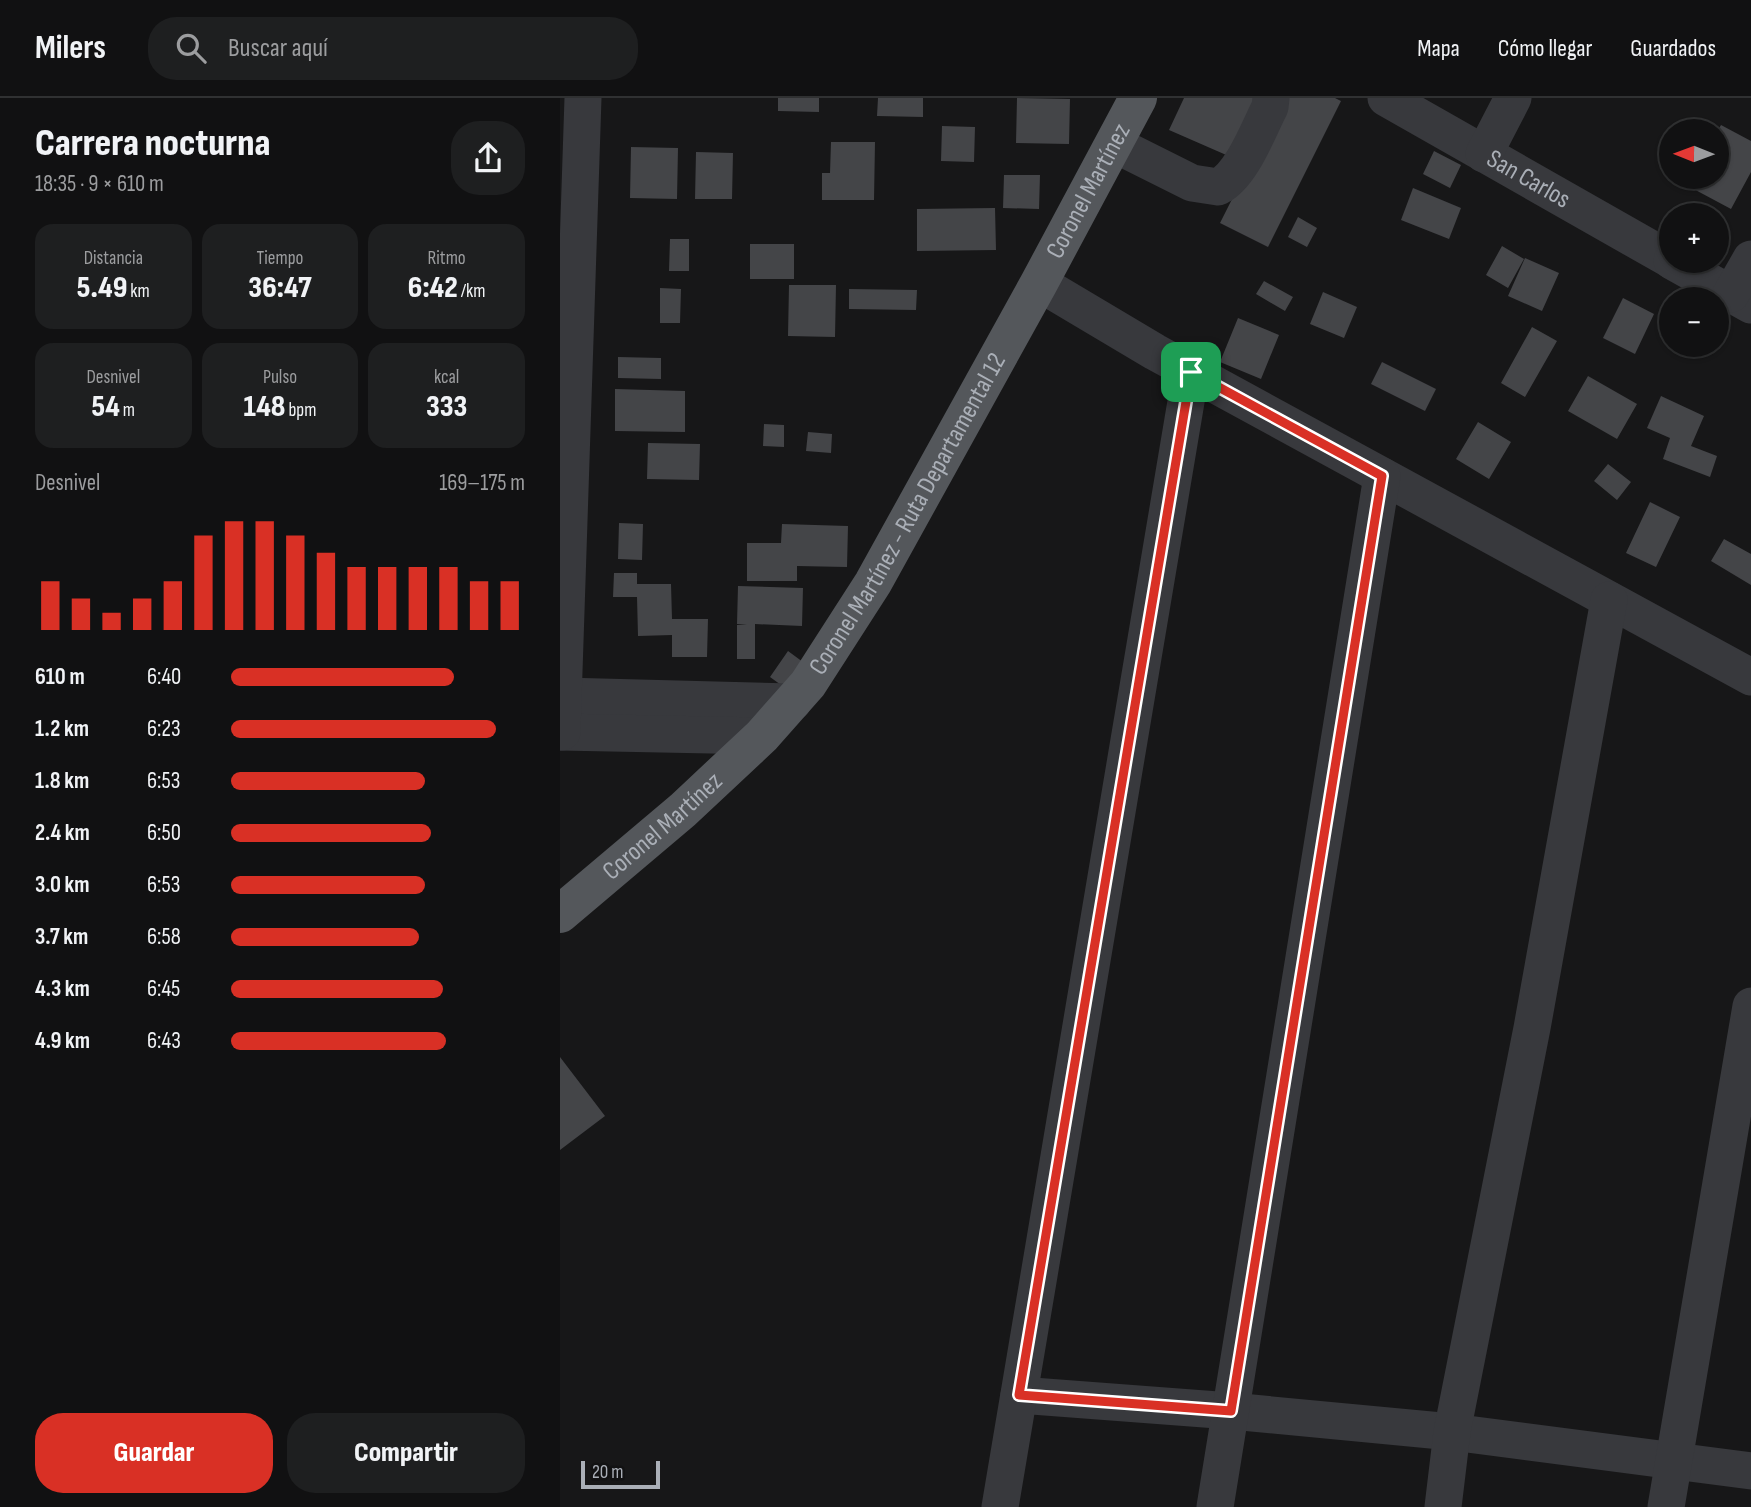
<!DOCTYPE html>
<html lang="es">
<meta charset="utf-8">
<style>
:root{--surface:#111112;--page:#1e1f20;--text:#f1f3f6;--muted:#9c9d9f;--line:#303132;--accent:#d93025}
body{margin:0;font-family:"Sofia Sans Condensed",sans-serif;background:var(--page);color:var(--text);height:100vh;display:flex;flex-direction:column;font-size:26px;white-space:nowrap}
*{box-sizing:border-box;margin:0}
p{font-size:23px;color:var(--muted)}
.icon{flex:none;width:38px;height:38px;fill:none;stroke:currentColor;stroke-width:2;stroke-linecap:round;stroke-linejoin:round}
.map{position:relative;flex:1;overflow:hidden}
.panel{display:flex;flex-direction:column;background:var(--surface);width:560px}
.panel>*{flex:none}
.needle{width:46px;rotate:271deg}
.buttons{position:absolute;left:1099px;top:21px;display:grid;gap:14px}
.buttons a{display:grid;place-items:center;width:70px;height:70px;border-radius:50%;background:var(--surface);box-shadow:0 2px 5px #0004,0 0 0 2px var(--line);font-size:35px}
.scale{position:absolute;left:21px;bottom:18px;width:79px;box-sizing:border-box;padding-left:7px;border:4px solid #aaafb7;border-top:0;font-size:19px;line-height:24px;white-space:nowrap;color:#aaafb7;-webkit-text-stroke:5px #121213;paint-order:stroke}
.pin{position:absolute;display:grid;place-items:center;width:60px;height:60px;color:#fff;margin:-30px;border-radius:14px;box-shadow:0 4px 10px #0006}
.round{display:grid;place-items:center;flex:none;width:74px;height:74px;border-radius:28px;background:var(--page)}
.head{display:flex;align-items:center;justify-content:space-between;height:119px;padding:0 35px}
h1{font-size:38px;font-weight:800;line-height:52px}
.stats{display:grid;grid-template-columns:repeat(3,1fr);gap:10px;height:119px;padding:7px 35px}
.stats div{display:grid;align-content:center;border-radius:18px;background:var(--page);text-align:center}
.stats b{font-size:30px;font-weight:800}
.stats small{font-size:19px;font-weight:400}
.stats p{font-size:19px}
.chart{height:196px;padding:14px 35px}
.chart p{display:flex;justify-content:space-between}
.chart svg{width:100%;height:126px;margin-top:7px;stroke:var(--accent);stroke-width:6}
.button{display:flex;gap:14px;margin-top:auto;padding:14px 35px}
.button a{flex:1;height:80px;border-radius:28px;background:var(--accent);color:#fff;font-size:28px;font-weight:800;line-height:80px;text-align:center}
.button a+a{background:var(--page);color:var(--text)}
ul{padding:0 35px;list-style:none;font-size:23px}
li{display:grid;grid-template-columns:112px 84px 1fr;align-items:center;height:52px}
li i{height:18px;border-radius:9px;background:var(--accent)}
header{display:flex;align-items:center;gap:42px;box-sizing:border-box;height:98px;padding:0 35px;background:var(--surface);border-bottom:2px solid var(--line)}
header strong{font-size:33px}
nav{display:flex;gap:38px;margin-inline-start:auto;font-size:24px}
.search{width:490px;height:63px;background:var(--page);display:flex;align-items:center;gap:18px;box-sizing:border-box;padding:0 24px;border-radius:28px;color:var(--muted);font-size:26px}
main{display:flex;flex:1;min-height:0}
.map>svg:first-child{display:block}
.building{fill:#444548}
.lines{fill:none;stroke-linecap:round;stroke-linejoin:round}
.minor{stroke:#38393d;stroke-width:37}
.major{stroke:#54575b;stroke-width:38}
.route-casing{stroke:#fff;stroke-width:14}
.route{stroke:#d93025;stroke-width:9}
.labels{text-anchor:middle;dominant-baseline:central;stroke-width:7;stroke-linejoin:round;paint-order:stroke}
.street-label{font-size:26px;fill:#aaafb7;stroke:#121213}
</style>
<header>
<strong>Milers</strong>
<div class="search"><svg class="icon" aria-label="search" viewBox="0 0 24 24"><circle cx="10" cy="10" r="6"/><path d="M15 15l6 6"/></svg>Buscar aquí</div>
<nav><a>Mapa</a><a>Cómo llegar</a><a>Guardados</a></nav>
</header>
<main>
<section class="panel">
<div class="head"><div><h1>Carrera nocturna</h1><p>18:35 · 9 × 610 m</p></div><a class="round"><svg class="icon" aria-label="share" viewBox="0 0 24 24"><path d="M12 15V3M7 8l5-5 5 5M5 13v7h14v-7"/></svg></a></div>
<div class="stats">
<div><p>Distancia</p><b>5.49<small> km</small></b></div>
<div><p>Tiempo</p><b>36:47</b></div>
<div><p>Ritmo</p><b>6:42<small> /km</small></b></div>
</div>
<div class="stats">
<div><p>Desnivel</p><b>54<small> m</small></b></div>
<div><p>Pulso</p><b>148<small> bpm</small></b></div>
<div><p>kcal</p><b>333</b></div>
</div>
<div class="chart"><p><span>Desnivel</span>169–175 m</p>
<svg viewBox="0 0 160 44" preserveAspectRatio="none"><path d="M5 44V27M15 44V33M25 44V38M35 44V33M45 44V27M55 44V11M65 44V6M75 44V6M85 44V11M95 44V17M105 44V22M115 44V22M125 44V22M135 44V22M145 44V27M155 44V27"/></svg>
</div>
<ul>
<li><b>610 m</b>6:40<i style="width:76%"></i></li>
<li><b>1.2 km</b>6:23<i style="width:90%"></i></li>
<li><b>1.8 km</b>6:53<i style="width:66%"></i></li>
<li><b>2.4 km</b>6:50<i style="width:68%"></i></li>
<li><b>3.0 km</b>6:53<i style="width:66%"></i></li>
<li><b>3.7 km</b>6:58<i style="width:64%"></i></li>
<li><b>4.3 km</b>6:45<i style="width:72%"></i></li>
<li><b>4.9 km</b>6:43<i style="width:73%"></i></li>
</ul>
<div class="button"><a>Guardar</a><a>Compartir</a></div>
</section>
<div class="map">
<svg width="1191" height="1409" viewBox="0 0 1191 1409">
<rect width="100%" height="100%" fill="#171718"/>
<path class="building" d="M218,0H259V14L218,13Z
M318,0H363V19L317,18Z
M457,0L510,1L509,46L456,45Z
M624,0H703L680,63L609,32Z
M723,0H775L781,3L708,149L660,125Z
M1161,27L1191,43V74L1171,111L1128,88L1133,79H1157V34Z
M382,28L415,29L414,64L381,63Z
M271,44H315L314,102H262V75H270Z
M71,49L118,50L117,101L70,100Z
M874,53L901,67L890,90L863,76Z
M136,54L173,55L172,101H135Z
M444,77H480L479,111L443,110Z
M853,90L901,110L889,141L841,122Z
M435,110L436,152L357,153V111Z
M738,119L757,130L747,149L728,139Z
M110,141H129V173H109Z
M190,146H234V181H190Z
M942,148L964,161L948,190L926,177Z
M965,160L999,175L982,213L948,198Z
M704,183L733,199L725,213L696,196Z
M229,187H276L275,239L228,238Z
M100,190L121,191L120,225H100Z
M289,191L357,192L356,212L289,211Z
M763,194L797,209L784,240L750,226Z
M1063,200L1094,216L1075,256L1043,240Z
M678,220L719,237L701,281L660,264Z
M972,229L997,243L965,299L941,285Z
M58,259L101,260V281L58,280Z
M822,264L876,291L865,313L811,286Z
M1028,278L1077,306L1057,341L1008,313Z
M55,291L125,293V334L55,333Z
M1101,298L1144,318L1131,348L1157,358L1150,379L1103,361L1110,340L1087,330Z
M918,324L951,344L929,381L896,361Z
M204,326L224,327V349L203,348Z
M248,334L272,336L271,355L246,353Z
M88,345L140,346L139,382L87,381Z
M1048,366L1071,384L1057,402L1034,383Z
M1090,404L1120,419L1096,469L1066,455Z
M59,425L83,426L82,462L58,461Z
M222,426L288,428L287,469L237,468V483H187V445H221Z
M1164,441L1191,456V487L1151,463Z
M54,475H77V486H111L112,521H148L147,559H112V537L78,538L77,499H53Z
M178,488L243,490L242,528L195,526V561H177V527H187L177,526Z
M228,553L247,567L228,592L210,579Z
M0,959L45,1018L0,1052Z"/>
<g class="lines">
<g class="minor">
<path id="s1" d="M826,0L1111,162"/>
<path d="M554,46L632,85L658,89C682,77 698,32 710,9L711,0"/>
<path d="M924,56L953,0"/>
<path d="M1112,163L1191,207"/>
<path d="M479,185L595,254L1191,579"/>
<path d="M1171,196L1191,161"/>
<path d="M3,598L233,604"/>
<path d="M0,634L202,638"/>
<path d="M2,634L23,0"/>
<path d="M459,1297L671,1313L892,1334L1191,1373"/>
<path d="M440,1409L631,274"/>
<path d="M655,1409L822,378"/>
<path d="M883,1409L892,1334L972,930L1049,502"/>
<path d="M1106,1409L1191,908"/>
</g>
<path class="major" id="s2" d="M0,816L123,712L202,638L248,586L313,485L479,185L578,0"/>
</g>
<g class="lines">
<defs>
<path id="route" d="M631,274L822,378L671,1313L459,1297Z"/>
</defs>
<use href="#route" class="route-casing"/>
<use href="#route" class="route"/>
</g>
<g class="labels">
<g class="street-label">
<text stroke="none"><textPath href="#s1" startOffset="164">San Carlos</textPath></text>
<text stroke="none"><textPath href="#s2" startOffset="906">Coronel Martínez</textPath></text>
<text stroke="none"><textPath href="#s2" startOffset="536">Coronel Martínez - Ruta Departamental 12</textPath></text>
<text stroke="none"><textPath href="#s2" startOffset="135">Coronel Martínez</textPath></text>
</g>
</g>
</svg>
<div class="buttons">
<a><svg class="needle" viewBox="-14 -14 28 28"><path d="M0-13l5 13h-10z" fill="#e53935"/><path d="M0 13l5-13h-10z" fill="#9c9d9f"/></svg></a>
<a>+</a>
<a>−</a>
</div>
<div class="scale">20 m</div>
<div class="pin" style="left:631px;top:274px;background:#1e9e55"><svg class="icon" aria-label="arrive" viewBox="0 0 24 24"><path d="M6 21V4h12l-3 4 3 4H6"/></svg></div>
</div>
</main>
